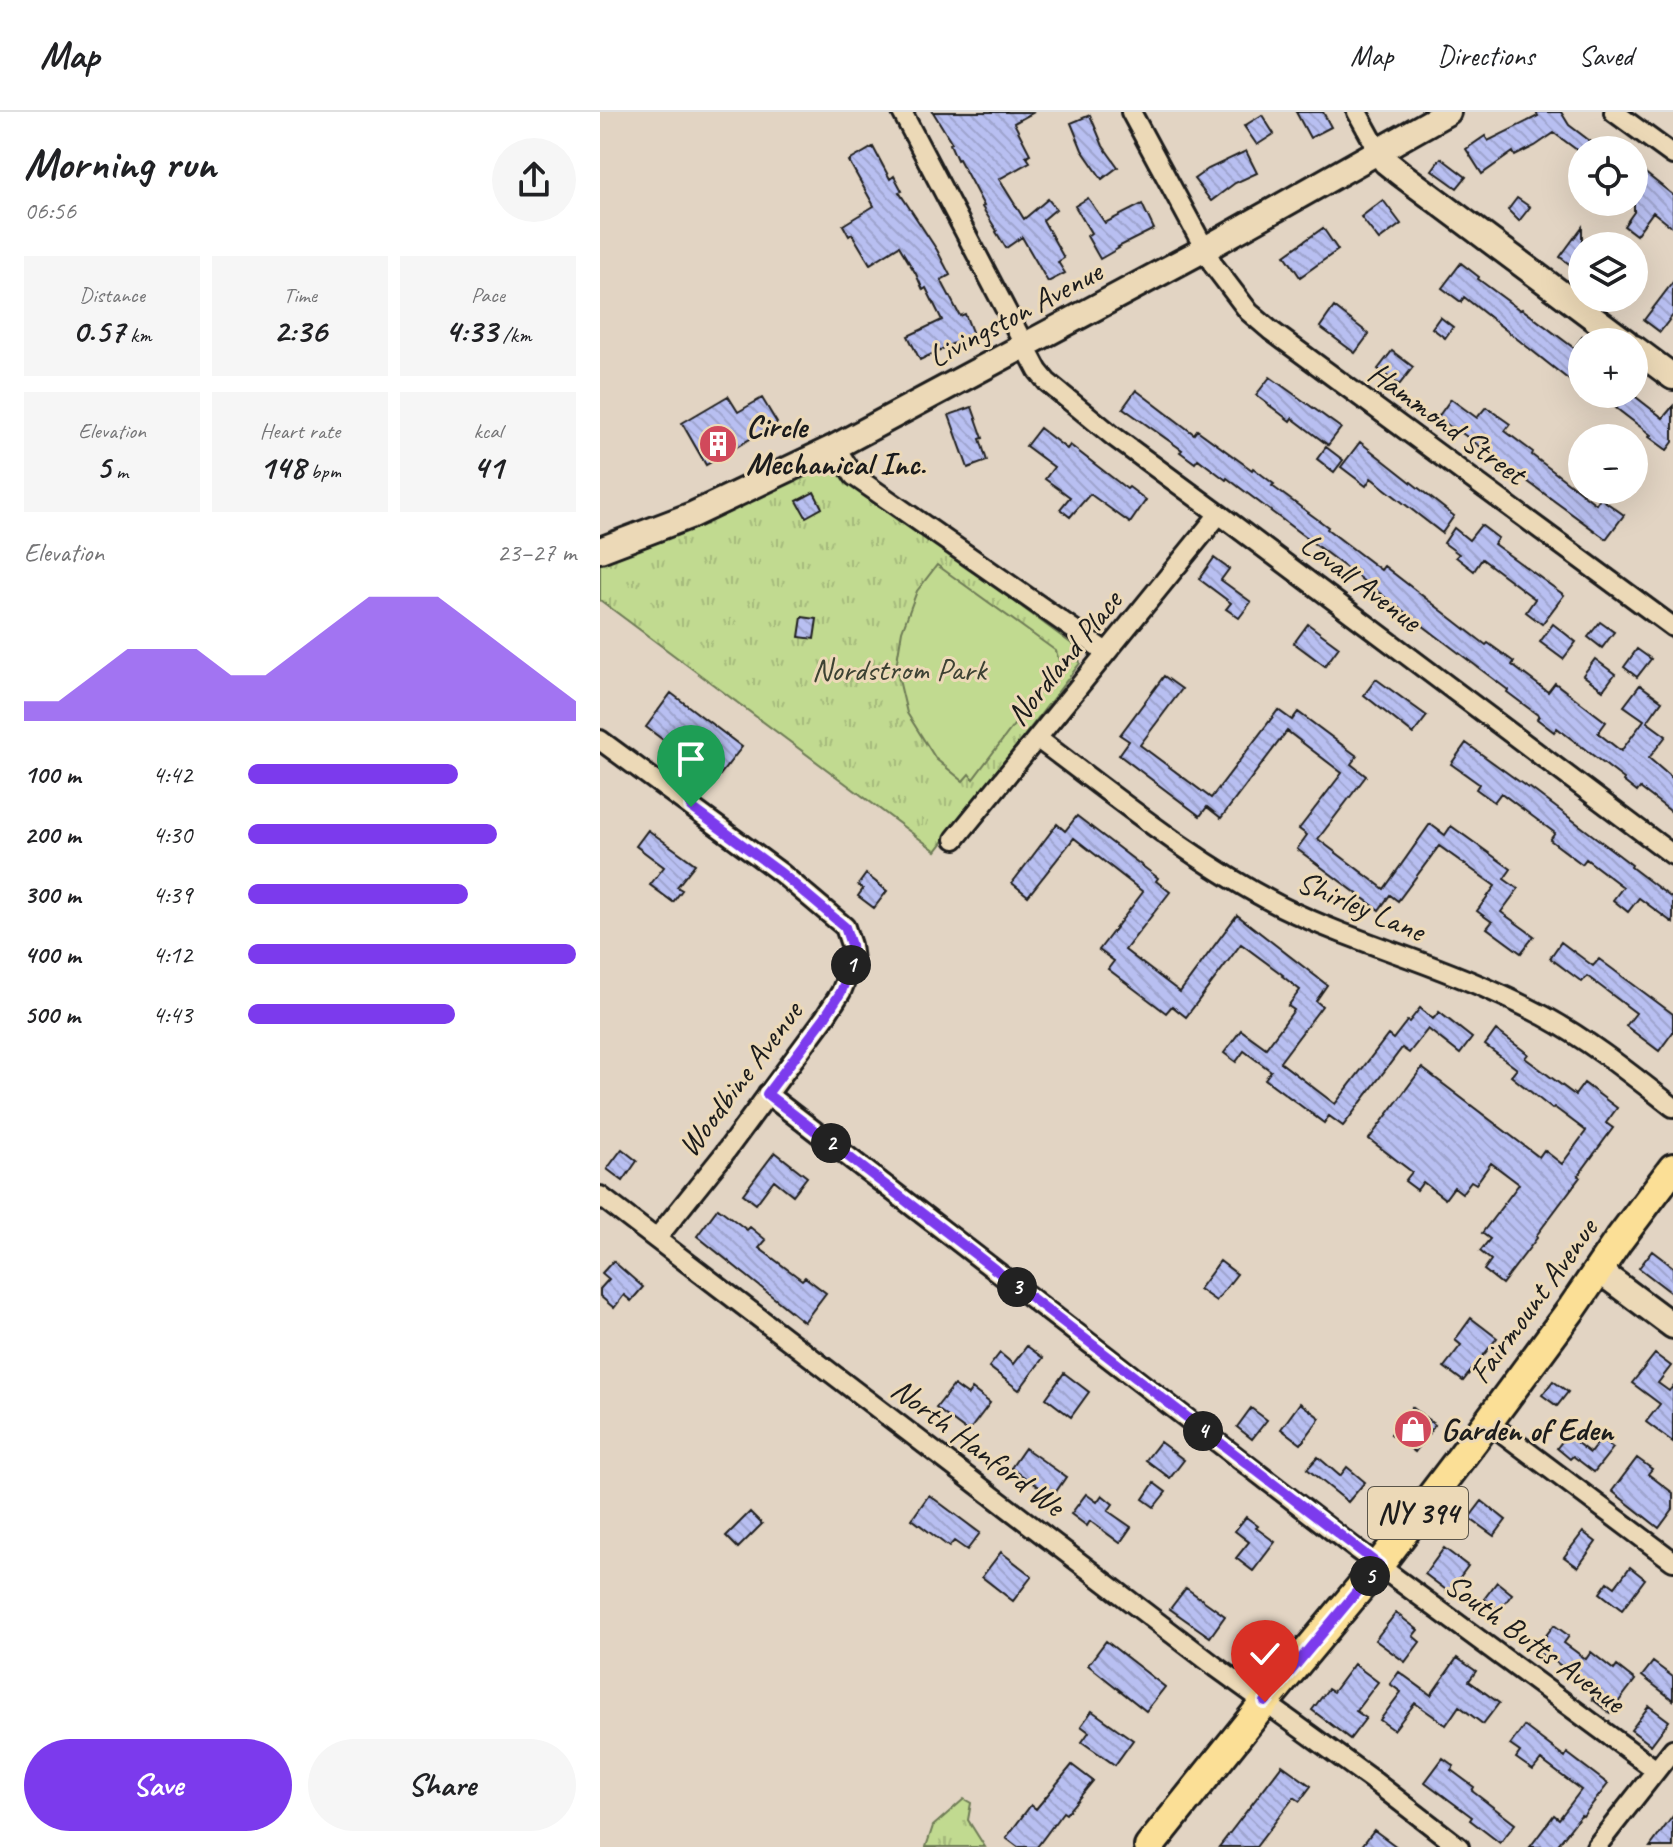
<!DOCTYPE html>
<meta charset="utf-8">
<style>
:root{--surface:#fff;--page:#f6f6f6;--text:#202124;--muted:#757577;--line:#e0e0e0;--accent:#7c3aed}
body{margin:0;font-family:Caveat,sans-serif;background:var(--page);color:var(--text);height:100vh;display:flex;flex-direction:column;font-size:30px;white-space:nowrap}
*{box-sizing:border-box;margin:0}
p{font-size:26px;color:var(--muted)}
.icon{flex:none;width:44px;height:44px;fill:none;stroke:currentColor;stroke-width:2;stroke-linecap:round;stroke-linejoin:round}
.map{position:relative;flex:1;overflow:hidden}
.sheet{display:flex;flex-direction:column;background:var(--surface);width:600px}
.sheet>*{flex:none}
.controls{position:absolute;left:968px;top:24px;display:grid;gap:16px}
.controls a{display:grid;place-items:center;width:80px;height:80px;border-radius:50%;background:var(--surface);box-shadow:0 8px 32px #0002;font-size:40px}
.pin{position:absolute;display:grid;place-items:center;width:68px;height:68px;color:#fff;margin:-82px -34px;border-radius:50% 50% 50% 0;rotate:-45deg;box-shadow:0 0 8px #0007}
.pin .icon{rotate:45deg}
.km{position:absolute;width:40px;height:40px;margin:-20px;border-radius:50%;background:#222;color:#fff;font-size:22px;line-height:40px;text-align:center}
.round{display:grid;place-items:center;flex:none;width:84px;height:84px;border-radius:42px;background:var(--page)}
.headline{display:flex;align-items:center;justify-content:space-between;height:136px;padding:0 24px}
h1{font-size:44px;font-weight:700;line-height:60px}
.figures{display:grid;grid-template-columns:repeat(3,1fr);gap:12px;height:136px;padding:8px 24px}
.figures div{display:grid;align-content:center;border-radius:0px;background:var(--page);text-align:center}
.figures b{font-size:34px;font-weight:700}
.figures small{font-size:22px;font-weight:400}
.figures p{font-size:22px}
.chart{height:224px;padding:16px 24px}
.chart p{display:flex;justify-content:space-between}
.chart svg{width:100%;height:144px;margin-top:8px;fill:var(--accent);opacity:.7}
.action{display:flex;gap:16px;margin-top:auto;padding:16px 24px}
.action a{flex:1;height:92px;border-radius:48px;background:var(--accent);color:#fff;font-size:32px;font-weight:700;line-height:92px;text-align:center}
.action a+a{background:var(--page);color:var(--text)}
ul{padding:0 24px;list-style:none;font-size:26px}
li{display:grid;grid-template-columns:128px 96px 1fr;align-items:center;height:60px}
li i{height:20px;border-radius:10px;background:var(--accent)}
header{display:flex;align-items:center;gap:48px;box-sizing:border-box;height:112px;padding:0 40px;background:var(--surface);border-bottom:2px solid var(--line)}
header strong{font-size:38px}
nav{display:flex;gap:44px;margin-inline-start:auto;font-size:28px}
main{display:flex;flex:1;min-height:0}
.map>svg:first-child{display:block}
.grass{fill:url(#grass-tufts);stroke:#6e7b56;stroke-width:2}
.pitch{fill:#c1da90;stroke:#6e7b56;stroke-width:2}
.building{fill:url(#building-back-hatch);stroke:#1c1c1c;stroke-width:2}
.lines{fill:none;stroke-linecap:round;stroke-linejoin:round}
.street-casing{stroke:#1c1c1c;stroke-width:24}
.secondary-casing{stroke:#1c1c1c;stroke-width:30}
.primary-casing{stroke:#1c1c1c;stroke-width:34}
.street{stroke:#ecd9b7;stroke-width:18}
.secondary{stroke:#ecd9b7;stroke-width:24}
.primary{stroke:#fbdf96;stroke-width:28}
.route-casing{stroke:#fff;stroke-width:16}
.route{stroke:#7c3aed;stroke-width:10}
.labels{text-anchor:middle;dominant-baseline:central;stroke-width:6;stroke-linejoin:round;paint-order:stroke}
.shield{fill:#ecd9b7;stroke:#5a554a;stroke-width:2}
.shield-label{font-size:30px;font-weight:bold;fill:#1c1c1c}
.street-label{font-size:32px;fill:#1c1c1c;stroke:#ecd9b7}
.poi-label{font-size:32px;font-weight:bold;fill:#1c1c1c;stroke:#ecd9b7;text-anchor:start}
.park-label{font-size:32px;fill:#3d4233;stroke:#ecd9b7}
</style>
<header>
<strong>Map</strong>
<nav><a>Map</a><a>Directions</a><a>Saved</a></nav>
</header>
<main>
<section class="sheet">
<div class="headline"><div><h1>Morning run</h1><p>06:56</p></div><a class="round"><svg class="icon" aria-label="share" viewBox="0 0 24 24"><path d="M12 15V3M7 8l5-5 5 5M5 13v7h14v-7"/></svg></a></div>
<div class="figures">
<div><p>Distance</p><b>0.57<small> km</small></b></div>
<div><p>Time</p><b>2:36</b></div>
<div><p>Pace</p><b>4:33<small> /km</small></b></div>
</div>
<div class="figures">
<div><p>Elevation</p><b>5<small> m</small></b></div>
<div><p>Heart rate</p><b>148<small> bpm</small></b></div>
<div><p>kcal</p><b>41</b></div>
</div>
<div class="chart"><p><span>Elevation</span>23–27 m</p>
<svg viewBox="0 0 160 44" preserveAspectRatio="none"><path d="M0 44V38L10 38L20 30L30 22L40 22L50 22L60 30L70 30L80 22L90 14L100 6L110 6L120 6L130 14L140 22L150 30L160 38V44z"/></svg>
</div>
<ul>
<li><b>100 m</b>4:42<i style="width:64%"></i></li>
<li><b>200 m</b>4:30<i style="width:76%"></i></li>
<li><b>300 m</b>4:39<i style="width:67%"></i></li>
<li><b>400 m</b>4:12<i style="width:100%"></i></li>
<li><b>500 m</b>4:43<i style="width:63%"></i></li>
</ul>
<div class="action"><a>Save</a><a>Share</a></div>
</section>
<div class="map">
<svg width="1073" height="1735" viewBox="0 0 1073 1735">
<defs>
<pattern id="grass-tufts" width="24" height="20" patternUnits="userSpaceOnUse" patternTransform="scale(2)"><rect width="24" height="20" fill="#c1da90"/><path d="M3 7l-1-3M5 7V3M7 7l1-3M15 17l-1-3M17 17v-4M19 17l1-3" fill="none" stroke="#a5ba7c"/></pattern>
<pattern id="building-back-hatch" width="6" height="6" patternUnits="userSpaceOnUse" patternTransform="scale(2)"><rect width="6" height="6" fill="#b8bff1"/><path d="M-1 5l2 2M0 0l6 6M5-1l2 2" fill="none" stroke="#9ea4ce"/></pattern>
</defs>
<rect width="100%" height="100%" fill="#e2d4c3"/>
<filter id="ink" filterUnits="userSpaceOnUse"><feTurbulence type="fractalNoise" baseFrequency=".0125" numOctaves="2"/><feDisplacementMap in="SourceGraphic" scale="16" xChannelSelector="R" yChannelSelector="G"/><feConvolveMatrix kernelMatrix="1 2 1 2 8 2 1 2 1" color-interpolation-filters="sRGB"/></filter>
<g filter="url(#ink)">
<path class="grass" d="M231,347L253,370L476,535L480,551L336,739L0,488V447Z
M364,1687L371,1691L368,1708L385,1735H326L333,1714Z"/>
<path class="pitch" d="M337,453L456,539L460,552L373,667L369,662L363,669L336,647L307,601L296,555L302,519L317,479Z"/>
<path class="building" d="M333,0H434L414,11L430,42L426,44L430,50L399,67L424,107L448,87L456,97L443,108L464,146L458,150L465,161L448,170L422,125L406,136L396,120L397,119L382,95L384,94L359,47L357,48L350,32L352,31Z
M696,0H723L731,15L710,26Z
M936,0H961L969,13L1002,38H977L954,21L935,34L915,44L913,40L882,62L866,37L885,24L888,29L938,4Z
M490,3L503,34L518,55L502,67L482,38L471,11Z
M662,3L674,22L657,33L644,14Z
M273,35L290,67L294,64L302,79L299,80L337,138L350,163L341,168L360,204L365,202L374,225L355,233L354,231L320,248L308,224L342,208L326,176L323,178L316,162L299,134L270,152L252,122L249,124L243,113L274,94L249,49Z
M646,39L657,61L635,71L611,89L594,67L608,57Z
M841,46L866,65L857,76L832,58Z
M1034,52L1073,83V116L1053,100L1036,123L1024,114L1034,100Z
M488,86L505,111L542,92L554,117L518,135L519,136L500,147L487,124L491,121L475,94Z
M917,86L930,95L919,109L908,98Z
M783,88L801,112L779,128L761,105Z
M982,115V149L976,157L960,145Z
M723,116L738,138L700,165L685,143Z
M861,151L879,165L878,167L920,198L922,197L974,236L982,225V258L973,271L864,185L861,190L842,176Z
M1073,170V203L1060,220L1044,208Z
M734,195L769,222L755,241L720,215Z
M840,205L853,215L845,226L832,216Z
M792,239L813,255L799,273L778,257Z
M670,265L741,316L728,333L692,306L690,309L656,283Z
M536,278L594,322L597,318L652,358L653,356L674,372L672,374L728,415L727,417L781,458L784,454L886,533L888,531L914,550L912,553L948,580L955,571L1006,610L998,621L1021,639L1044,608L1024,594L1040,573L1062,589L1047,610L1066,624L1049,646L1073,667V701L1040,676L1037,680L1023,669L1024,667L957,616L954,620L937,607L939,604L907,580L908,578L753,461L627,366L626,368L598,347L595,351L580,340L582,338L523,296Z
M1028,282H1032L1063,306L1073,294V330L1067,338L1049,325L1051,323L1016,296Z
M128,284L138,300L162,286L177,311L106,353L82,311Z
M851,287L877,306L886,295L910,312L905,319L933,340L932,343L996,392L1000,386L1024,403L1006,427L859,319L858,321L838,305Z
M372,295L383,326L380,327L387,349L368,356L349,303Z
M440,316L467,337L470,333L527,377L529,375L546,388L530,411L490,382L470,405L460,397L470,385L445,367L454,355L426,334Z
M760,330L854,404L842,421L771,366L766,374L741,355Z
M726,335L743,348L734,360L717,347Z
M214,380L222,396L206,405L197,389Z
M881,413L898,426L894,432L964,483L942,512L926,500L935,487L882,447L874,459L856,445L859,442L844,431L854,416L869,428Z
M614,446L629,457L621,468L651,490L639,506L626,497L631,491L599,467Z
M202,505L217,507L214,527L199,525Z
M1000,510L1014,520L1002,536L988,525Z
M708,512L739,535L725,554L694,531Z
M953,512L976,530L963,547L940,530Z
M1037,537L1051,547L1037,565L1024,555Z
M995,547L1015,562L1003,578L983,563Z
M564,564L582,577L540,633L611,686L678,598L692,608L698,600L757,644L751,652L766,664L718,727L784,777L830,712L845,723L851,714L911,757L904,767L918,777L901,800L934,824L921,841L887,816L892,810L877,799L895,774L839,734L798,789L790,783L779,798L697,737L707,723L699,717L742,661L687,619L621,706L607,695L600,704L519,643L529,629L520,623Z
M776,567L827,604L813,622L764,583Z
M71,581L142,635L116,668L46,615Z
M866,631L928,676L929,675L1032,753L1031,755L1073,787V811L1039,786L1028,800L1013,788L1023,775L986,747L982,752L950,728L955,721L901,681L894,690L876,677L879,672L851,652Z
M477,704L558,766L556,769L570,780L525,838L580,880L637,803L727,873L716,889L722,894L680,950L735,992L788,923L793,927L807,909L809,910L820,896L833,907L839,900L872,926L860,942L828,917L809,941L802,936L743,1014L729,1004L724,1011L665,967L671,959L644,939L636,950L624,941L641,918L666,936L694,898L688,894L700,878L682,864L683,863L641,832L586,905L572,894L566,901L508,857L514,849L499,838L543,780L474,726L428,784L412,771L457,712L465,719Z
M48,718L95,752L77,775L82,778L73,790L50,773L64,755L36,734Z
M266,762L287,779L274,796L258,784L263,777L258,773Z
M961,830L993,854L999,847L1073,902V920L1059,939L1026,914L1036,901L987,864L982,870L950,846Z
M896,918L928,942L925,946L975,983L984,971L1017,996L1006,1011L1013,1016L978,1064L980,1065L936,1124L937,1126L902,1172L884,1158L891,1148L880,1139L890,1127L882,1121L919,1072L891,1051L876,1072L871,1069L862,1081L854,1075L845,1087L823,1070L817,1078L805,1069L812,1060L769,1027L822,956L939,1045L944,1038L962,1052L986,1019L954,995L952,997L911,964L917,957L885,933Z
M22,1037L37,1049L23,1069L7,1057Z
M175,1040L207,1065L193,1083L174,1068L156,1092L143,1082Z
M118,1096L147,1118L150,1115L166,1128L159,1136L202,1168L205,1165L226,1181L204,1210L97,1124Z
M1052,1139L1073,1155V1182L1039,1156Z
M13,1149L43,1175L31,1189L24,1183L14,1196L0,1184V1177L9,1167L2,1161Z
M620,1149L637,1162L616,1189L599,1177Z
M871,1206L897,1226L863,1269L844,1255L861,1233L855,1228Z
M427,1234L443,1246L419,1278L389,1255L400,1241L413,1252Z
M1055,1242L1071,1254L1058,1271L1069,1279L1073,1274V1330L1046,1310L1060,1292L1032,1271Z
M464,1261L489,1280L471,1305L446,1286Z
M953,1269L968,1280L957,1294L942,1283Z
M354,1273L368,1283L372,1277L390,1291L368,1320L336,1296Z
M700,1291L720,1306L701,1332L681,1317Z
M812,1295L835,1313L815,1340L791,1322Z
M651,1296L667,1308L652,1327L637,1315Z
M967,1323L990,1341L1001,1327L1013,1336L994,1360L973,1344L970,1347L957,1336Z
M560,1330L584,1348L570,1366L546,1348Z
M425,1336L466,1365L453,1384L411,1356Z
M718,1345L740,1364L747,1355L765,1370L748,1390L707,1357Z
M1037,1346L1052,1357L1048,1362L1073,1381V1397L1059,1416L1012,1379Z
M554,1371L566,1380L554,1395L543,1387Z
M486,1382L497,1390L502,1383L513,1392L508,1399L531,1415L520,1431L490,1409L487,1414L471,1402Z
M329,1383L380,1421L367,1438L354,1429L349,1435L312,1407Z
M882,1389L906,1408L894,1424L869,1406Z
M150,1400L162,1412L138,1436L126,1424Z
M646,1405L658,1414L656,1416L675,1430L653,1459L636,1446L649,1430L635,1419Z
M983,1420L996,1430L978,1455L964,1445Z
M844,1436L868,1454L849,1480L825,1462Z
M401,1440L432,1464L413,1489L382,1465Z
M1030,1455L1045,1467L1022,1498L1000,1481L1008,1470L1015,1475Z
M897,1470L912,1482L900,1498L884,1487Z
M586,1476L625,1504L610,1525L570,1497Z
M796,1501L818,1518L813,1524L820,1530L805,1550L775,1528Z
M954,1513L969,1524L964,1531L986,1547L991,1540L1014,1558L1017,1554L1035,1568L1010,1601L992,1587L997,1581L952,1547L950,1549L935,1538Z
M506,1529L565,1575L546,1599L488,1553Z
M857,1546L876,1559L869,1569L899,1591L883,1612L859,1594L846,1613L815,1591L794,1618L780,1608L801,1580L790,1572L799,1560L831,1583Z
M1053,1550L1073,1565V1588L1042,1564Z
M754,1552L778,1570L756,1599L766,1606L750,1627L712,1598L728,1577L733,1580Z
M1049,1594L1069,1609L1051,1633L1031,1618Z
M492,1599L533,1628L515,1653L482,1630L489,1620L481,1614Z
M924,1614L965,1645L967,1641L1008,1672L983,1704L981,1703L956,1735H930L954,1703L959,1707L981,1678L941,1648L933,1658L916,1646L920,1640L910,1633Z
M843,1646L854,1654L851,1658L874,1675L872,1679L915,1712L900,1731L870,1708L872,1705L825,1670Z
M472,1653L493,1669L466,1702L463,1700L437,1735H418L406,1726L431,1693L436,1697Z
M682,1653L711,1674L700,1689L694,1685L656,1735H619Z
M1073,1704V1735H1050Z
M774,1718L797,1735H761Z"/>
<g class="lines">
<defs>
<path id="street" d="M302,0L438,259L447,270L513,324L619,402L1073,743
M531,0L614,154L649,200L670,218L1073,515
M757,0L778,38
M1014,0L1073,43
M235,335L254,364L506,540
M438,627C517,686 594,750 682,795C749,828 822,847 890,878C908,886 927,895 944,904C990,929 1032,963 1073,995
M0,628L181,761L245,815L251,833L253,849L241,880L225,905L121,1046L56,1127
M355,727L619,402
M167,982L756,1437L1056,1658
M0,1084L616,1555L775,1670L859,1735
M888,1310L1073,1449
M996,1735L1073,1637"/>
<path id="secondary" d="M778,38L786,50L801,62L1026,230
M1034,236L1073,265
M0,438L92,403L235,335L605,137L848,0
M998,1158L1073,1214"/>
<path id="primary" d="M549,1735L665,1590L779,1453L888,1310L973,1195L1018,1129L1073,1056"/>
</defs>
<use href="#street" class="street-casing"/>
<use href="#secondary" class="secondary-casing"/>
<use href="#primary" class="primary-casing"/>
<use href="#street" class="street"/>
<use href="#secondary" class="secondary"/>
<use href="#primary" class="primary"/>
</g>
</g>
<g class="lines" filter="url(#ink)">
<defs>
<path id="route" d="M91,695L181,761L245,815L251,833L253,849L241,880L225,905L167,982L779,1453L665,1590"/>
</defs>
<use href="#route" class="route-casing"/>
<use href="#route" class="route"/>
</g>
<defs>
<symbol id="building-disc" viewBox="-11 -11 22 22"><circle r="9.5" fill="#d1495b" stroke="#ecd9b7"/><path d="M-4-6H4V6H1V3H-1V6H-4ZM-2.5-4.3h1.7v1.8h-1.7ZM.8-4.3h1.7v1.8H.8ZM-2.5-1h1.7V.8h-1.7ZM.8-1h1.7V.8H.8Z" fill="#fff"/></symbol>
<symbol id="shop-disc" viewBox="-11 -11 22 22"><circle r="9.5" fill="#d1495b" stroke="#ecd9b7"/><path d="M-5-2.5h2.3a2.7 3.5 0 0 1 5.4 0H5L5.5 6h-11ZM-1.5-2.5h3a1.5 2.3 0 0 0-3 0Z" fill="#fff"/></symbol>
</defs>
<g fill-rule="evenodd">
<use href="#building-disc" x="96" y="310" width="44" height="44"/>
<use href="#shop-disc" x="791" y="1295" width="44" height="44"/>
</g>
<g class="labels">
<rect class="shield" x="768" y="1375" width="100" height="52" rx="6"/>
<g class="shield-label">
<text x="818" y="1401">NY 394</text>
</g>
<g class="street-label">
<text transform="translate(415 202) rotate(-28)">Livingston Avenue</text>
<text transform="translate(847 311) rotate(36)">Hammond Street</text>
<text transform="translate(761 470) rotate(37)">Lovall Avenue</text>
<text transform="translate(464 546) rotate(-51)">Nordland Place</text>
<text transform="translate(761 794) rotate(23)">Shirley Lane</text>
<text transform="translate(140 967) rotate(-53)">Woodbine Avenue</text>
<text transform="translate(933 1189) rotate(-54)">Fairmount Avenue</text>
<text transform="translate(378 1335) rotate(37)">North Hanford We</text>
<text transform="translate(935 1531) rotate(36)">South Butts Avenue</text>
</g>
<g class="poi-label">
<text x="146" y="314">Circle<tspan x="146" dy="37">Mechanical Inc.</tspan></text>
<text x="841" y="1317">Garden of Eden</text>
</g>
<g class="park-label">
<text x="299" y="557">Nordstrom Park</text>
</g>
</g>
</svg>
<div class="controls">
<a><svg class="icon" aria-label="locate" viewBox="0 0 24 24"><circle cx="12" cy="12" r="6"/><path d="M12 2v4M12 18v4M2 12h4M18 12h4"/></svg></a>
<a><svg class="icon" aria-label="layers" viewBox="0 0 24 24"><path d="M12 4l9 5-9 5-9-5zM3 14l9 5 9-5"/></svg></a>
<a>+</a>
<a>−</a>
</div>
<div class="pin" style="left:91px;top:695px;background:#1e9e55"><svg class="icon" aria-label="arrive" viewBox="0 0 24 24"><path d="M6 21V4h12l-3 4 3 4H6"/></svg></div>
<div class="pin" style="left:665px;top:1590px;background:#d93025"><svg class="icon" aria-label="check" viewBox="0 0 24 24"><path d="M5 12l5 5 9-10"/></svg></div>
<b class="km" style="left:251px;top:853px">1</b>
<b class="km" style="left:231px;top:1031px">2</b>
<b class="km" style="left:417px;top:1175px">3</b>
<b class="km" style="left:603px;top:1319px">4</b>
<b class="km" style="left:770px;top:1464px">5</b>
</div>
</main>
